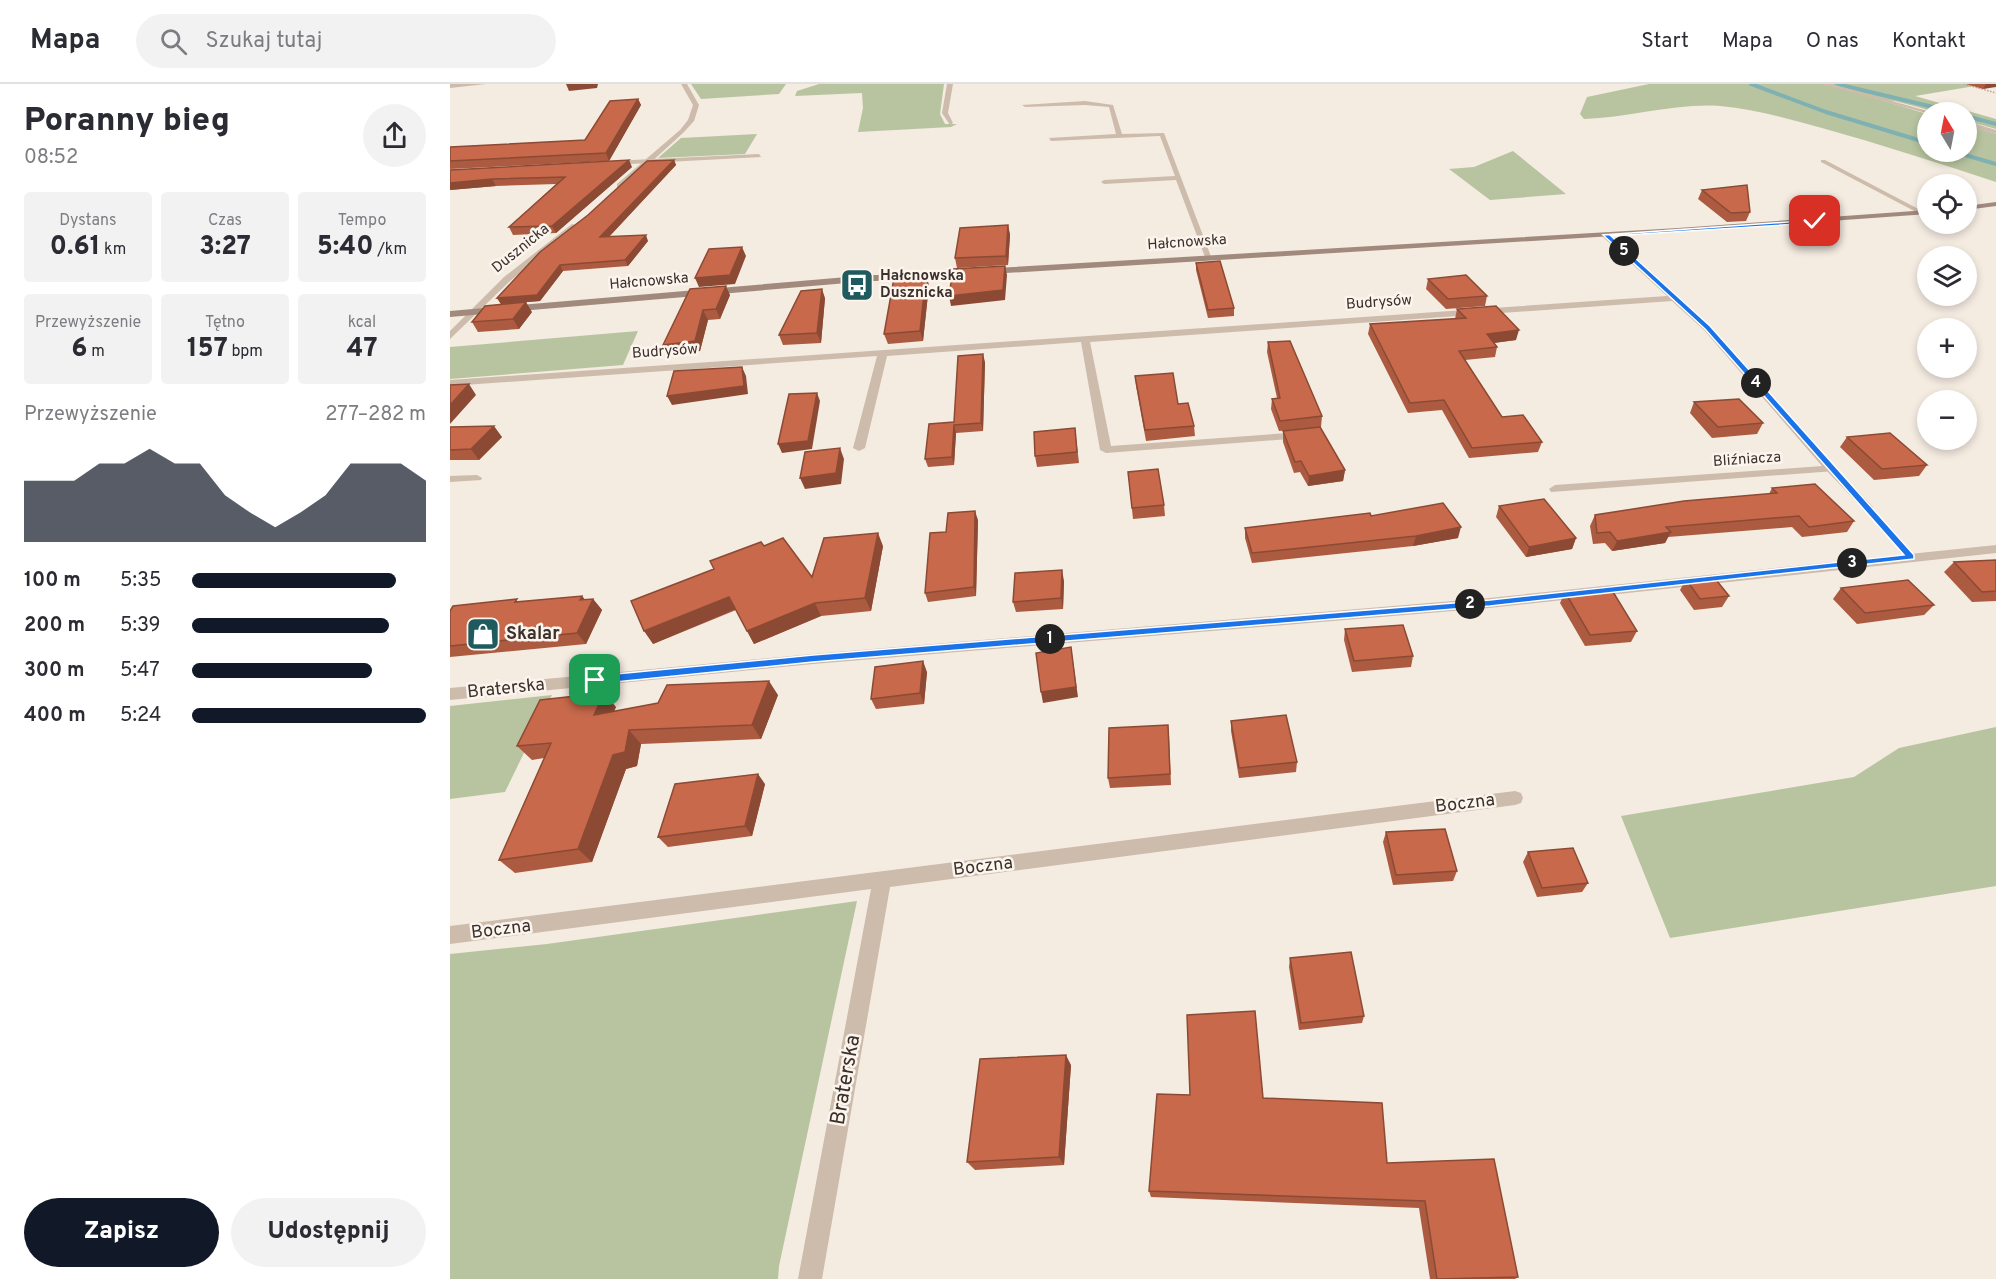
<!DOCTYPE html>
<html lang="pl">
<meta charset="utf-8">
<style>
:root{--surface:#fff;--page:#f2f2f3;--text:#2b2b33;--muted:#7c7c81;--line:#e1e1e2;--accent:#111827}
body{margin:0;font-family:Overpass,sans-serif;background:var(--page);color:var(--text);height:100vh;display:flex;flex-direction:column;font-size:22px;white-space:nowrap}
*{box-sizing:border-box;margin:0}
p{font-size:20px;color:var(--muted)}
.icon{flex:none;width:33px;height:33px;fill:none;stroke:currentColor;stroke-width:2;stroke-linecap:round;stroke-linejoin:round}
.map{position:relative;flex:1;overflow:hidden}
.side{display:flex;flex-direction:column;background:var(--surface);width:450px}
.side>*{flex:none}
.needle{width:39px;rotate:350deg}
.buttons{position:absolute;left:1467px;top:18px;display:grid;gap:12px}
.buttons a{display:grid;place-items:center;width:60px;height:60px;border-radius:50%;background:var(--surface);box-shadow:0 3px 9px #0003;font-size:30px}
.pin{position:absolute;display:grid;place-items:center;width:51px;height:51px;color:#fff;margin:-26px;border-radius:12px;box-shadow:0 3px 9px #0006}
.km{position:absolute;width:30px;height:30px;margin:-15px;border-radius:50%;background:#222;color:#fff;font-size:16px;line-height:30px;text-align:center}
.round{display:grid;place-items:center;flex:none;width:63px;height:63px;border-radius:32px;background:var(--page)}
.headline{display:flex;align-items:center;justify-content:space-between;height:102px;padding:0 24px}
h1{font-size:33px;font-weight:800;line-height:45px}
.stats{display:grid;grid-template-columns:repeat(3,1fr);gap:9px;height:102px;padding:6px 24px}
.stats div{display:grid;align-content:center;border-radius:6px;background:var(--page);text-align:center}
.stats b{font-size:26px;font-weight:800}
.stats small{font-size:16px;font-weight:400}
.stats p{font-size:16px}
.chart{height:168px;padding:12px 24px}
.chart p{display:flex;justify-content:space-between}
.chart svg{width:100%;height:108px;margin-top:6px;fill:var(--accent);opacity:.7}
.button{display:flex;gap:12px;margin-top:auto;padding:12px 24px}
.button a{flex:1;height:69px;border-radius:36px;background:var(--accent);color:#fff;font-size:24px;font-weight:800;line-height:69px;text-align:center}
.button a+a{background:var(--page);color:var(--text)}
ul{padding:0 24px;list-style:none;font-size:20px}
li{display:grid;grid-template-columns:96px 72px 1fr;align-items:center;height:45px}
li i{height:15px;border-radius:8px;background:var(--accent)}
header{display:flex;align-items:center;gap:36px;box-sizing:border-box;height:84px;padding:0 30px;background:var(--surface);border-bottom:2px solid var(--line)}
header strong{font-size:28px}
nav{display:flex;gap:33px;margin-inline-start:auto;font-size:21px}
.search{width:420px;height:54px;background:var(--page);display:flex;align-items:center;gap:15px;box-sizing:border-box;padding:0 21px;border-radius:33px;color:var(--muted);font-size:22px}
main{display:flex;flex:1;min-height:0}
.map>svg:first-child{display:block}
.green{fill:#b8c4a0}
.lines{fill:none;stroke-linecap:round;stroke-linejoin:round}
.stream{stroke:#7fb0b2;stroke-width:4}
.path-far1{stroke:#b9a596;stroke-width:1.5;stroke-dasharray:1.5 1.5;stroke-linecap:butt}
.path{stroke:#b9a596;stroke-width:3;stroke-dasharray:2 2;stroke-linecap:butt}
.lane{fill:#cdbbac;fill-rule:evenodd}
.street{fill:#cdbbac;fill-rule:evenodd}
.secondary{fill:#a18a7d;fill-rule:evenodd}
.wall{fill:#ac5a40}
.shaded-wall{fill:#8c4a34}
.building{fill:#c8694b;stroke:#8c4a34;stroke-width:1.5}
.route{fill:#1a73e8;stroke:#fff;stroke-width:1.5}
.labels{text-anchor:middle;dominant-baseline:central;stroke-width:5;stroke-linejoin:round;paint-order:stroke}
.far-street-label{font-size:15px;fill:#3b302b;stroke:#fbf5ee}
.far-poi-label{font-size:15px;font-weight:bold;fill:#3b302b;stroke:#fbf5ee;text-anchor:start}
.poi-label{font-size:18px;font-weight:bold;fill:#3b302b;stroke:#fbf5ee;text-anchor:start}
.street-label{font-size:18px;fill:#3b302b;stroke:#fbf5ee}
.near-street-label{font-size:21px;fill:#3b302b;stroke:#fbf5ee}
</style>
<header>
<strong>Mapa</strong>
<div class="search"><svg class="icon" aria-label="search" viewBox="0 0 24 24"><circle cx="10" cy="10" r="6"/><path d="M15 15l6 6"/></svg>Szukaj tutaj</div>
<nav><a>Start</a><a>Mapa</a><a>O nas</a><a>Kontakt</a></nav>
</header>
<main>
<section class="side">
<div class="headline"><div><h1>Poranny bieg</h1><p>08:52</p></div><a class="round"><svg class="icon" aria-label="share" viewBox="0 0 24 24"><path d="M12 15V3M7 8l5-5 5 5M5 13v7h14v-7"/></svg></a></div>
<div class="stats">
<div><p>Dystans</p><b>0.61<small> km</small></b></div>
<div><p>Czas</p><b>3:27</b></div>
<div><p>Tempo</p><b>5:40<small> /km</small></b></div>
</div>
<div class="stats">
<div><p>Przewyższenie</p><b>6<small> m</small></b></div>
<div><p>Tętno</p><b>157<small> bpm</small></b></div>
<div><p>kcal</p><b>47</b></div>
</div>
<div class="chart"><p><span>Przewyższenie</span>277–282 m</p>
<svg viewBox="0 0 160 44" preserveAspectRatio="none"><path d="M0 44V19L10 19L20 19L30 12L40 12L50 6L60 12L70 12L80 25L90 32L100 38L110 32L120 25L130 12L140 12L150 12L160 19V44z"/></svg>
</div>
<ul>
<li><b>100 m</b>5:35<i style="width:87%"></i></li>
<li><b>200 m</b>5:39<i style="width:84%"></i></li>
<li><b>300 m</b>5:47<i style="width:77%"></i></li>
<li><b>400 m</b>5:24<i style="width:100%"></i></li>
</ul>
<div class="button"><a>Zapisz</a><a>Udostępnij</a></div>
</section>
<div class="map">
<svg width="1546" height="1195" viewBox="0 0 1546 1195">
<rect width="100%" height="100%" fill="#f4ebe1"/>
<path class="green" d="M241,0H336L329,10L251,15Z
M369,0H494L490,30L495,40H507L501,43L408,48L413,24L412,9L345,12L347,7Z
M1199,0H1520L1525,2L1465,12L1546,35V45L1517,37L1516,28H1486L1445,17L1431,16L1477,30L1478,68H1516L1517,41L1546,50V98C1488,79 1430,60 1372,44C1338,35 1305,25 1270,22C1225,19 1178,34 1134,35L1130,30L1137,13Z
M307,50L295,70L208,74L231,54Z
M1063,67L1116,110L1040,116L999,85L1024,83Z
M188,247L173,281L0,295V263Z
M102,611L55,708L0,715V622Z
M1546,643V802L1220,854L1171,732L1404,693L1449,664Z
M407,817L329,1182L328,1195H0V870L97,860Z"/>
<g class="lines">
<path class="stream" d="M1301,0L1376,28L1478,59
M1387,0L1504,28
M1516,32L1546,40
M1505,68L1546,80"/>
<path class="path-far1" d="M1514,0L1546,9"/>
<path class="path" d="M1431,439L1446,456"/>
<path class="lane" d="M497,0H503L498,29L503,39L500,41L492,29Z
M635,17L663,21L672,50L714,49L762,175L755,173L726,96L654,100L651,98L654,96L725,92L710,52L601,57L599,54L666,50L659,23L635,21L575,23L572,21Z
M309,70L311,73L161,81L158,79L161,77Z
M1371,76H1375L1476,129L1470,130L1371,78Z
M1381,382L1385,383L1423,423V427H1415L1377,387V383Z
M27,391L32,394L31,396L0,398V392Z"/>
<path class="street" d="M0,0H36L0,4Z
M231,0H237L249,21L244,37L234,48L173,104H167V100L230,46L238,36L243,21Z
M1372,0H1382L1481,28L1476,29Z
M1516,37L1546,46V50L1516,41Z
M122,140L129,142L60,197L0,255V247L54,193Z
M1153,149H1159L1260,242L1385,383V387L1101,408L1099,405L1105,401L1372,382L1254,246L1222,217L640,258L661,362L852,348L858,351L852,354L656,369L650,366L631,258L437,272L415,364L409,367L403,364L427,272L0,302V296L1217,212L1153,153Z
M1546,461V469L1039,524L363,580L0,616V604L363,570L1039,514Z
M1065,707L1071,709L1073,714L1071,719L1065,721L440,803L372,1195H348L421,805L0,860V842Z"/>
<path class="secondary" d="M1546,118V122L1516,126V122Z
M1478,126V130L1228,148L409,198L0,233V227L409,192L1228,144Z"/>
</g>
<path class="wall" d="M1516,0H1546L1533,5Z
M188,15L191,21L159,77L0,85V63L135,56Z
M224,76L226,81L159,153L198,157L178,182L113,187L90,217L51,220L47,214Z
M182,83L106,149L63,151L59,143L106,100L46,102L0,106V86Z
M1252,106L1300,128L1296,137L1277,138L1248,115Z
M558,141L560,151L558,181L507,184L505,174Z
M746,179L784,224V232L758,234L746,186Z
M978,195L1037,212L1035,222L996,225L976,205Z
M479,201L473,257L438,260L434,250Z
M240,205L280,211L270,235L258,236L250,267L218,271Z
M375,214L371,259L333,261L329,251Z
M1007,225L1066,256L1044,259L1047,263L1045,273L1015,276L1052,333L1092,358L1088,368L1019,374L992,326L958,329L918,250L920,240L1005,235Z
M82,228L69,245L28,248L22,238Z
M818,258L872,332L871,343H870L895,386L893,397L858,402L850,388L844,389L833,358V347L860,344L829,347L821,325L822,315L827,314L817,268Z
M535,278L533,347L506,349L504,381L478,383L475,375L504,338Z
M685,292L728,320L744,342L745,352L696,357L686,302Z
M1244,318L1313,339L1307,350L1262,354L1240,329Z
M0,343L52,353L29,376H0Z
M625,344L629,379L587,383L585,372Z
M1397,353L1477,381L1469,392L1424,396L1390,363Z
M678,388L714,421L715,432L683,435Z
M1322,404L1404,437L1397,448L1352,453L1342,443L1218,453L1215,459L1162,467L1155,459L1143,460L1140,442L1145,431L1319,410Z
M1049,422L1126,454L1122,465L1076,473L1046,433Z
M921,432L1008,454L963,462L802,479L795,454V444Z
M528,436L526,512L478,518L475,509Z
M314,462L362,493L433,462L421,527L371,532L304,560L286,526L203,560L264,485Z
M1546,476V517L1522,518L1494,488L1504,478Z
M1236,495L1279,512L1272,523L1244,526L1230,506Z
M614,497L613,525L566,528L563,518Z
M1391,504L1484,521L1474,531L1407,540L1383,515Z
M1115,508L1187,547L1181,558L1135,562L1110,519Z
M132,512L135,516L143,515L152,526L136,560L0,573V527L69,518Z
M895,545L963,572L961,583L902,588L894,556Z
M477,588L474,620L426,625L421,615Z
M328,611L311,655L191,660L187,682L176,685L142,778L65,789L49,776L94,674L82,676L67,662L166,623L164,627Z
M781,637L847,678L846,688L789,694L781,647Z
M719,651L721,701L660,704L658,694Z
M315,700L302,752L218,763L208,753Z
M936,748L1007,787L1003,797L943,801L933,758Z
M1078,768L1138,799L1132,808L1087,813L1073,778Z
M840,874L914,932L912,939L849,946L839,883Z
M621,981L614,1081L525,1086L517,1078Z
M813,1014L937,1079L1068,1193L1065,1195H980L969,1124L701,1113L699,1107Z"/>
<path class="shaded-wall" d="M116,0H148L147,4L119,7Z
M1536,0H1546V3L1533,5Z
M188,15L191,21L159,77L156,69Z
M179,76L182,83L106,149L102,142Z
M224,76L226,81L153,159L150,153Z
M42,95L46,102L0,106V99Z
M558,141L560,151L558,181L556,172Z
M196,151L198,157L178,182L175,176Z
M292,163L296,172L285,200L249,203L245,194Z
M110,181L113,187L90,217L51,220L47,214Z
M555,182L557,191L555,216L501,222L499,212Z
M476,191L479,201L473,257L470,247Z
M276,202L280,211L270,235L266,225Z
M372,205L375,214L371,259L367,249Z
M76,218L82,228L69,245L63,235Z
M253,226L258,236L250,267L218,271L213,261Z
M1069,246L1066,256L1035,260L1037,250Z
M533,270L535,278L533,347L531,339Z
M292,283L296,292L298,310L222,321L217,312Z
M19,300L26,311L0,340V321Z
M367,309L370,317L362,365L332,369L328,360Z
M504,341L506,349L504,381L502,373Z
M44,342L52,353L29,376L21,365Z
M390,364L394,375L391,400L355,405L350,394Z
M895,386L893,397L858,402L859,392Z
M525,427L528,436L526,512L524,503Z
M1011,443L1008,454L963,462L966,452Z
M1221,448L1215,459L1162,467L1167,457Z
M428,449L433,462L421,527L415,514Z
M1126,454L1122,465L1076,473L1079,463Z
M612,486L614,497L613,525L611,514Z
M132,512L140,522L143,515L152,526L136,560L127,549L130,516Z
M279,513L286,525L203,560L194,547Z
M365,519L371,532L304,560L297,547Z
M621,563L628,613L593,619L591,608Z
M473,577L477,588L474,620L470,609Z
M319,597L328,611L311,655L302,641Z
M154,609L166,623L156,645L144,631Z
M179,646L191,660L187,682L176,685L142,778L128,765L163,671Z
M308,690L315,700L302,752L295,742Z
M616,971L621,981L614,1081L609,1073Z"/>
<path class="building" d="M188,15L156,69L0,77V63L135,56L160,17Z
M179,76L102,142L59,143L115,93L42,95L0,99V86Z
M224,76L150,153L196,151L175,176L110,181L87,211L47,214L90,168L138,131L197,77Z
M1297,101L1300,128L1281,129L1252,106Z
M558,141L556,172L505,174L510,144Z
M292,163L280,191L245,194L259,165Z
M770,177L784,224L758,226L746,179Z
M555,182L553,206L499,212L503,185Z
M476,191L470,247L434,250L444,194Z
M1016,191L1037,212L998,215L978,195Z
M276,202L266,225L253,226L245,257L213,261L240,205Z
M372,205L367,249L329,251L351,207Z
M76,218L63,235L22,238L35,222Z
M1046,222L1069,246L1037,250L1047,263L1009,267L1052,333L1073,331L1092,358L1022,364L994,316L960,319L920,240L1016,234L1007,225Z
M840,257L872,332L830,337L822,315L830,314L818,258Z
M533,270L531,339L504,341L502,373L475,375L479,340L504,338L508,272Z
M292,283L294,302L217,312L224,287Z
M723,289L728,320L738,319L744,342L695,346L685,292Z
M19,300L0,321V301Z
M367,309L358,357L328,360L339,310Z
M1289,315L1313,339L1268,343L1244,318Z
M44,342L21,365L0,366V343Z
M870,343L895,386L859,392L851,377L845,378L833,347Z
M625,344L627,368L585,372L584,348Z
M1440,349L1477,381L1432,385L1397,353Z
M390,364L386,389L350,394L355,368Z
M708,385L714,421L682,424L678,388Z
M1365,400L1404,437L1359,443L1349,432L1216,443L1221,448L1167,457L1160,448L1147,449L1145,431L1234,417L1327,409L1322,404Z
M1094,415L1126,454L1079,463L1049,422Z
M993,419L1011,443L966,452L802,469L795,444L920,429L921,432Z
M525,427L524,503L475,509L480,449L496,448L498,429Z
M428,449L415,514L365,519L297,547L279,513L194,547L181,517L264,485L260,477L311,458L314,462L333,454L362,493L374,454Z
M1546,476V507L1532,508L1504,478Z
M612,486L611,514L563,518L565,489Z
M1263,492L1279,512L1250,515L1236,495Z
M1458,496L1484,521L1415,529L1391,504Z
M1160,503L1187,547L1140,551L1115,508Z
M132,512L130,516L143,515L127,549L0,562V527L3,522L67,515L65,518Z
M953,541L963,572L904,577L895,545Z
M621,563L626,603L591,608L586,569Z
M473,577L470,609L421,615L425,583Z
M319,597L302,641L179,646L175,668L163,671L128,765L49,776L101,659L67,662L90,616L154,609L144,631L208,619L217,601Z
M836,631L847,678L789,684L781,637Z
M718,641L720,690L658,694L659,644Z
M308,690L295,742L208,753L225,700Z
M995,745L1007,787L946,791L936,748Z
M1123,764L1138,799L1092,804L1078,768Z
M901,868L914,932L851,939L840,874Z
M805,927L813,1014L932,1019L937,1079L1044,1075L1068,1193L987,1195L975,1117L699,1107L707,1010L740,1011L737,931Z
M616,971L609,1073L517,1078L530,975Z"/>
<path class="route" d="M1367,136L1365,139L1161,152L1260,242L1464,471V475L1040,522L363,578L145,600L140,596L145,592L363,571L1040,516L1454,471L1255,245L1153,151Z"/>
<defs>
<symbol id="bus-square" viewBox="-11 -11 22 22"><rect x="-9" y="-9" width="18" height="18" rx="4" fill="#1f5a5e" stroke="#fbf5ee"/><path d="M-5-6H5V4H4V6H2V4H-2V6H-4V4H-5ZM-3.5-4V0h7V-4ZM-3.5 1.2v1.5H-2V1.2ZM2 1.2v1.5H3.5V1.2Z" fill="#fff"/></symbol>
<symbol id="shop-square" viewBox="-11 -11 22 22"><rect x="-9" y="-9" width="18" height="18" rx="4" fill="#1f5a5e" stroke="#fbf5ee"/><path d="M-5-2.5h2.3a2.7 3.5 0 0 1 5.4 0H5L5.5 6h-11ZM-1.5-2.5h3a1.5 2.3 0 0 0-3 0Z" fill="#fff"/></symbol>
</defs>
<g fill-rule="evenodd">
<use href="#bus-square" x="388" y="182" width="38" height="38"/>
<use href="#shop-square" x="14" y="531" width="38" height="38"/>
</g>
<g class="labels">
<g class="far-street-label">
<text transform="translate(737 159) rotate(-4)">Hałcnowska</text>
<text transform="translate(71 165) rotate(-39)">Dusznicka</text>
<text transform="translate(199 198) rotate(-5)">Hałcnowska</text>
<text transform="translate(929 219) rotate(-4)">Budrysów</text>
<text transform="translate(215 268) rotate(-4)">Budrysów</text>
<text transform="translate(1297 376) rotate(-4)">Bliźniacza</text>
</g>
<g class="far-poi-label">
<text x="430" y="192">Hałcnowska<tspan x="430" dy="17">Dusznicka</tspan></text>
</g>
<g class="poi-label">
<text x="56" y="550">Skalar</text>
</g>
<g class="street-label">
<text transform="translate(56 605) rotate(-6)">Braterska</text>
<text transform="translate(1015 720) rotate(-7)">Boczna</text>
<text transform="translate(533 783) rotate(-7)">Boczna</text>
<text transform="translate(51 846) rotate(-7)">Boczna</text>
</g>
<g class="near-street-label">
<text transform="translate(396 996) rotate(-80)">Braterska</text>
</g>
</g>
</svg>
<div class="buttons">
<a><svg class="needle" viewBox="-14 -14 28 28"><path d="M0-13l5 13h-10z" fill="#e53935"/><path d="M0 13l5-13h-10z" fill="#7c7c81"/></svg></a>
<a><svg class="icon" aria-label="locate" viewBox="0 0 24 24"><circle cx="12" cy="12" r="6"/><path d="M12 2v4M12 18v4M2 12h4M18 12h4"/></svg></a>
<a><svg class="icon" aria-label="layers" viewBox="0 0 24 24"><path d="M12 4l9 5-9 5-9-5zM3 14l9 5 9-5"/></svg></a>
<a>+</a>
<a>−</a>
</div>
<div class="pin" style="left:145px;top:596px;background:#1e9e55"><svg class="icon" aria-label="arrive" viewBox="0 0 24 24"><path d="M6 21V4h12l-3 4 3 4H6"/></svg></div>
<div class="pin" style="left:1365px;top:137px;background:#d93025"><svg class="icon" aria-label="check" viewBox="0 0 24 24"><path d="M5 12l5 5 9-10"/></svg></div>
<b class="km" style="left:600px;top:555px">1</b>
<b class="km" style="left:1020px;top:520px">2</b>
<b class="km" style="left:1402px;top:479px">3</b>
<b class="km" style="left:1306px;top:299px">4</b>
<b class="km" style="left:1174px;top:167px">5</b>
</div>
</main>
